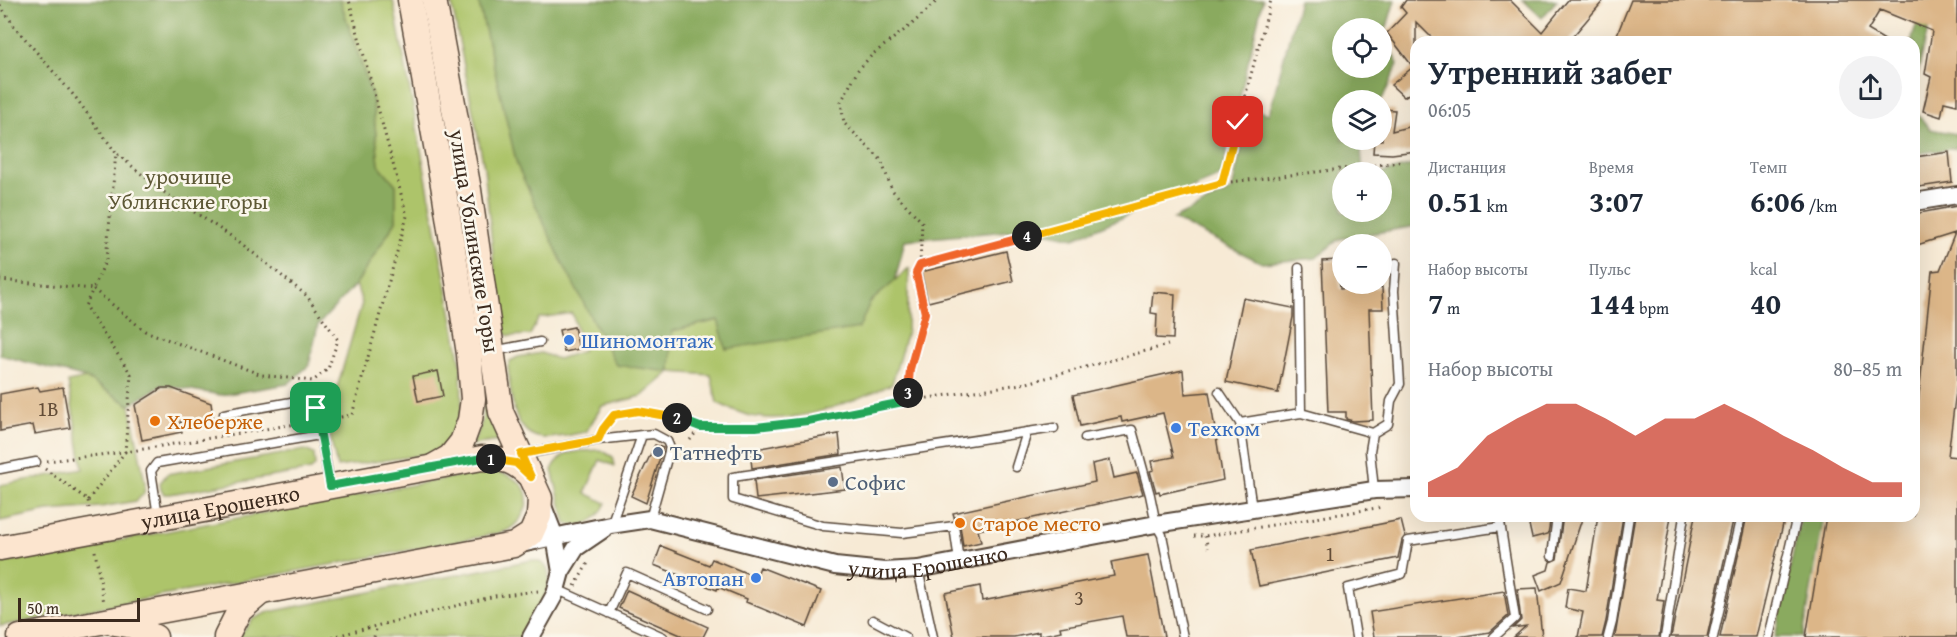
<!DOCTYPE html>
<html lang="ru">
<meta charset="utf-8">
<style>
:root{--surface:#fff;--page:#f2f2f3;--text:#1f2937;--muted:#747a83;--accent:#c8321e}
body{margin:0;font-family:"Gentium Book Plus",serif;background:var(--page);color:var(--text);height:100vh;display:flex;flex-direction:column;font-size:22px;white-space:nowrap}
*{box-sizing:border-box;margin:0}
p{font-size:20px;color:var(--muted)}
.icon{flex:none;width:33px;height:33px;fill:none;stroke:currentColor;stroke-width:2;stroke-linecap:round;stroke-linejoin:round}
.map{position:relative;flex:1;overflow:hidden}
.sheet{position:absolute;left:1410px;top:36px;width:510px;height:486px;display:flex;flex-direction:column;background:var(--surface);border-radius:18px;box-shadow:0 6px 24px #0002}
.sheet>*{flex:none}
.tools{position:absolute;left:1332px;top:18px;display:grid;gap:12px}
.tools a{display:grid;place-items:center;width:60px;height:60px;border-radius:50%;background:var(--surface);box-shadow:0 6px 24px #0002;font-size:30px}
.scale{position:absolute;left:18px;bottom:15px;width:122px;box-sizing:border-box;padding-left:6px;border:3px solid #3b2a1e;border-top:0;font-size:16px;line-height:21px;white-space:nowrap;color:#3b2a1e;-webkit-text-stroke:4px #fbf7ec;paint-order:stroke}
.pin{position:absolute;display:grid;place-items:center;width:51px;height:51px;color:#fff;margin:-26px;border-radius:12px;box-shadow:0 3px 9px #0006}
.km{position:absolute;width:30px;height:30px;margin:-15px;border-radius:50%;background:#222;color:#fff;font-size:16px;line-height:30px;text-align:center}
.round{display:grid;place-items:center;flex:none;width:63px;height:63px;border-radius:32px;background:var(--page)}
.head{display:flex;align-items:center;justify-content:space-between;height:102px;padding:0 18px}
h1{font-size:33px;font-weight:700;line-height:45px}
.figures{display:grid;grid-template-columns:repeat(3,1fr);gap:9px;height:102px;padding:6px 18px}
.figures div{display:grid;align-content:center}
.figures b{font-size:30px;font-weight:700}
.figures small{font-size:16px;font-weight:400}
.figures p{font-size:16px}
.chart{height:168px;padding:12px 18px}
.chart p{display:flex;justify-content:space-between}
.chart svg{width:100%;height:108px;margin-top:6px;fill:var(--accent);opacity:.7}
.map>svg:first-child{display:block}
.green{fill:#adc46a;stroke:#747744;stroke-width:1.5}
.forest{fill:#8aaa5e;stroke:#626a3e;stroke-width:1.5;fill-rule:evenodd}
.building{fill:#dcb688}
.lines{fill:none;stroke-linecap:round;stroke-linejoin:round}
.service-casing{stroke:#574739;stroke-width:11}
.minor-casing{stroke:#574739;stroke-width:20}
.secondary-casing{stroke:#574739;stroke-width:27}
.path{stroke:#574739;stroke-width:3;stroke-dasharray:1.5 4.5;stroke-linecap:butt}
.service{stroke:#fff;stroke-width:8}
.minor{stroke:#fff;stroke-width:16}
.secondary{stroke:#fce5cf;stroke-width:24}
.split-1-casing{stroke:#fff;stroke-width:12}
.split-2-casing{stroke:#fff;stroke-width:12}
.split-3-casing{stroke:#fff;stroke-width:12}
.split-4-casing{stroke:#fff;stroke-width:12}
.split-5-casing{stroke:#fff;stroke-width:12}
.split-1{stroke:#22a559;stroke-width:8}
.split-2{stroke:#f5b400;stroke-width:8}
.split-3{stroke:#22a559;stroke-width:8}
.split-4{stroke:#f0652b;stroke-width:8}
.split-5{stroke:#f5b400;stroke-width:8}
.shop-dot{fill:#3f7fe0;stroke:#fbf7ec;stroke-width:2}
.food-dot{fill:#e8710a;stroke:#fbf7ec;stroke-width:2}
.service-dot{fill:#5c6f8a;stroke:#fbf7ec;stroke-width:2}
.labels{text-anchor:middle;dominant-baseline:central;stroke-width:5;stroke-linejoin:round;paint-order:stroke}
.number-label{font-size:20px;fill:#634d38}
.park-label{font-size:22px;fill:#5d5835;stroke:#fbf7ec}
.street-label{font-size:22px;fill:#3b2a1e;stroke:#fbf7ec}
.shop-label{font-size:22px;fill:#366cbe;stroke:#fbf7ec;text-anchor:start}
.food-label{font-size:22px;fill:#c56008;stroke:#fbf7ec;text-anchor:start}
.service-label{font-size:22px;fill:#4e5e75;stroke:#fbf7ec;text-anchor:start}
</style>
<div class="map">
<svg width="1957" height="637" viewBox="0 0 1957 637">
<rect width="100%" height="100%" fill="#fbf7ec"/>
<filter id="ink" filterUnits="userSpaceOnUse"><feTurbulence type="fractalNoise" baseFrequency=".0167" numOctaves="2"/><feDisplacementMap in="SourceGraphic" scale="12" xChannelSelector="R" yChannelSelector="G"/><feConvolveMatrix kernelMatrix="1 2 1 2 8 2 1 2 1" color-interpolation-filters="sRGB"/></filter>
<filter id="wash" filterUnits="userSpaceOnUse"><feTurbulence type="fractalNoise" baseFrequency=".008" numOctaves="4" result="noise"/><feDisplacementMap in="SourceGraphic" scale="24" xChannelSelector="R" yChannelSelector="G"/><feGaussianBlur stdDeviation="1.35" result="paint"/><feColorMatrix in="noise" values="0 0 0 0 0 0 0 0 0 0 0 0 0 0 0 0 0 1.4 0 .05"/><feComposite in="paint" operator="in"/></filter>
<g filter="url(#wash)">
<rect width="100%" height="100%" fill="#f7ead5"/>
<path class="green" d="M340,0H393L461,364L462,409L451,439L444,446L430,454L337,467L328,426L329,415L362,303L356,284L396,221V185L379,165L372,96Z
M451,0H478L490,44L672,331L719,320L726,349L870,302L909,268L907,331L892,384C850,402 804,423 757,417C744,416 730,408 717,403L711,375L670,372L642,396L602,406L586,432C573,434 556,439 543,438C511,435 511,392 508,367L510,361L518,357L541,353L558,359L583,351L572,313L539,318L530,335L509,336L501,331L484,167Z
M468,233L498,441L471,445C480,432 484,419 484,403L460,235Z
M86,378L130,405L145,483L144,494L136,501L101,507L48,511L0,521V485L83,469L68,382Z
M305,450L314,454L315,466L311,470L170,494H164L161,490L160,483L167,474Z
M601,450L613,457L615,466L600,460L585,493L606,503C598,520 586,528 566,524L552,470C563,447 579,452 601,450Z
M480,472C493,472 505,472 516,480C536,493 526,520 508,530C502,533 492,534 485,536L0,626V563Z
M532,560C571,565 532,619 523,637H239L253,619L269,612Z"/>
<path class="forest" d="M0,0H340L372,96L379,165L396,185V221L356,284L318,325L309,365L288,384L221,395L162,385L130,405L86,378L0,355Z
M478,0H1263L1221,176L1074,238L1031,229L905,240L895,281L870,302L859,328L726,349L718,320L672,331L670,372L616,365L561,260L517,165Z
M1299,0H1395L1384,37L1398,64L1383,98L1381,100H1342V140H1360L1363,172H1342V212H1382V173L1416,164V226L1339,239L1316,258L1262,263L1173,219L1232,190L1250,109L1269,114ZM1382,28V68H1342V28Z
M1523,0H1557L1542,18Z
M1924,0H1935L1914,89V42H1911Z
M1914,110L1930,129L1957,134V148L1914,154Z
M1801,516H1824L1803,637H1775Z"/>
<g id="blocks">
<path class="building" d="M1406,0H1510L1542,32L1568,0H1604L1568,42H1436L1416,22V89L1404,97L1391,85L1413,67L1387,33L1406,13L1401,7Z
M1631,0H1957V105L1944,102L1941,117L1923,111L1931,77L1925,74L1932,31L1880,10L1868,30L1888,42H1614Z
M1382,109L1395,110L1392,131L1416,125V151L1392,154L1373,153L1374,140H1382Z
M1949,152L1952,182L1919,187L1915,157Z
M1957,206V382L1948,456L1957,457V637H1806L1826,516H1914V442L1932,271L1940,270L1955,233L1914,246V214Z
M1006,251L1013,281L928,302L921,272Z
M1338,260L1340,289L1382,287L1383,309H1369L1373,420L1353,421L1346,419V412H1328L1322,261Z
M1153,292L1175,294L1173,339L1156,338L1157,314L1151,313Z
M1243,298L1293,308V317L1278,393L1226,382Z
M574,327L579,349L564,352L559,330Z
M1183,370L1185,394L1209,392L1223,480L1160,494L1159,491L1156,492L1150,471L1154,470L1152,461L1174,457L1163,413L1122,422L1121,417L1080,426L1073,395Z
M438,371L443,396L418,401L413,376Z
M38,387L40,391L63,387L70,428L35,434L33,425L0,431V394Z
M162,388H171L211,403L213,417L180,422L182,432L142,440L135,405Z
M839,434L841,454L752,468L750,450Z
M655,445L663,448L646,503L631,496Z
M1110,460L1114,478L1137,473L1143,494L978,530L981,542L963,546L960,525L955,520L953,513L1095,482L1092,464Z
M842,467L845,489L756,499L754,480Z
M1527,516H1551L1548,534L1532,538Z
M1563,516H1583L1561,582L1541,591L1535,575L1548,570L1550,562L1557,559Z
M1598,516H1623L1606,621L1602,637H1578L1583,612L1565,608L1568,588L1586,591Z
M1635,516H1671L1657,600L1664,601L1659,637H1615Z
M1695,516H1734L1707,637H1671Z
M1747,516H1785L1756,637H1720Z
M1401,520L1405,536L1402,540L1398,558L1259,586L1251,550Z
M661,546L709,565L712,559L756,577L760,567L821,591L807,627L746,602L747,599L718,587L717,590L654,565Z
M1148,555L1164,637H1126L1122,616L1060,627L1061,631L1039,636V632L1014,637H954L945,593L980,586L982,601L1114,576L1111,562Z
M1537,588L1542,637H1514L1526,626L1513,628L1521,620L1517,589Z
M627,590L708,627L703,637H685L619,608Z
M1504,591L1508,616L1490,632L1458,637H1374L1370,612Z"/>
</g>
</g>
<g filter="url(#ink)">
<use href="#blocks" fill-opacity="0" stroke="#574739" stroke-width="1.5"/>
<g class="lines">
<defs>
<path id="service" d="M1299,268L1301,413L1373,433
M493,351L540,342
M1219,392L1240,423L1252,509
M224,414L308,399L316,408L330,485
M1240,423L1301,413
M1085,438L1132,430L1150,495L1156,524L1162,535L1183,637
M524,454L598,440L642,435L654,434L667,441L670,448L650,519
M1016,467L1027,432
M0,469L36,462
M1374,490L1370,451L1373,433L1388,424L1391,401L1400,384L1394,291L1396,263
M158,516L151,471L157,463L320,435
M611,525L642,435
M1552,556L1557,516
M959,561L954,526L902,533L823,526L733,499V477L1054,428
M918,569L933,637
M556,589L663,637
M609,613L627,573L707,609
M873,620L905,637
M1356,637L1348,588L1402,574L1408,541L1500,527
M1494,637L1515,618L1499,516
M1608,637L1612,622L1629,516
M1665,637L1684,516
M1713,637L1741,516
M1769,637L1797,516"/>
<g id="minor">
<path d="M1914,202L1957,195"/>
<path d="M541,501L555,537L561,572"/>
<path id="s1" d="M521,544L610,525L650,519L835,566L884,571L918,569L1156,524L1374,490L1416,489"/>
<path d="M531,637L555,594L561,572L576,548L604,529"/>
</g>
<g id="secondary">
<path d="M410,0L445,196L469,354L473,399L470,420L462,442L450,457L434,466"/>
<path id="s2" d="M0,548L482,458C507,459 513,460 531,477"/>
<path d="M115,623L133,626L155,637"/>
<path d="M20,637L514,545L531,534L539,516L540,498L501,412L469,190L434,0"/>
<path d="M226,637L239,611L259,594"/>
</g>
</defs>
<use href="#service" class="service-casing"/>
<use href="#minor" class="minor-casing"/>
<use href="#secondary" class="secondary-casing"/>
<path class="path" d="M0,5L15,27L76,98L116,153L106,260L93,289L0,280
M1222,183L1271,0
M920,265L922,222L892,190L881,160L844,123L841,102L858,70L873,54L911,25L938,0
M908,401L910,369L925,313L916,273L920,265L1222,183L1401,162
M329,419L352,415L407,216L349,0
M605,427L614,415C649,409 668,414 700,427
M690,440L700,427H756L808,421L908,401L1027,383L1168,345
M47,461L125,452L308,422
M45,469L88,500L89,508
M88,500L125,452L131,374L85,306L93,289L145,331L262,375L313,381L328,369L338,340L307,296L237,240L162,191L116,153
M1194,536H1205L1383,507
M1205,536L1208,548
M95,551L104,603
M575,586L588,563
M332,637L495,596L538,591
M374,637L377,626"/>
<use href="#service" class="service"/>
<use href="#minor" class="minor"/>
<use href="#secondary" class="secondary"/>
</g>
</g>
<g class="lines" filter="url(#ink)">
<defs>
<path id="split-1" d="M316,408L330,486L482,458L491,459"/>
<path id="split-2" d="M491,459L516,463L531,477L521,454L598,440L603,429L614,415L638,411L677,418"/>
<path id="split-3" d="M677,418L700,427H756L808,421L908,401V393"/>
<path id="split-4" d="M908,393L910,369L925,313L916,273L920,265L1027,236"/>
<path id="split-5" d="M1027,236L1222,183L1238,122"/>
</defs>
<use href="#split-1" class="split-1-casing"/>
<use href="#split-2" class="split-2-casing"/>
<use href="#split-3" class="split-3-casing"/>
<use href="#split-4" class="split-4-casing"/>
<use href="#split-5" class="split-5-casing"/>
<use href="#split-1" class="split-1"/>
<use href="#split-2" class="split-2"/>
<use href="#split-3" class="split-3"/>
<use href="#split-4" class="split-4"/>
<use href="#split-5" class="split-5"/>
</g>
<g class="shop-dot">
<circle cx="569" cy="340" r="6"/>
<circle cx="1176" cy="428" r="6"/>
<circle cx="756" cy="578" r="6"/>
</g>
<g class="food-dot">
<circle cx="155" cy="421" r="6"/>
<circle cx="960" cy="523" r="6"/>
</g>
<g class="service-dot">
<circle cx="658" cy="452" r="6"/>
<circle cx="833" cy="482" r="6"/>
</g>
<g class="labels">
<g class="number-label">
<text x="48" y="408">1В</text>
<text x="1330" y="553">1</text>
<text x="1079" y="597">3</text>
</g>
<g class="park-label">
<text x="188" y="176">урочище<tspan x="188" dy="25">Ублинские горы</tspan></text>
</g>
<g class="street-label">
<text transform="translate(475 241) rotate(81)">улица Ублинские Горы</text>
<text stroke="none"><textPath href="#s2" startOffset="224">улица Ерошенко</textPath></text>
<text stroke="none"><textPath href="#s1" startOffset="416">улица Ерошенко</textPath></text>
</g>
<g class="shop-label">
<text x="581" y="340">Шиномонтаж</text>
<text x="1188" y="428">Техком</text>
<text x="744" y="578" text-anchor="end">Автопан</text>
</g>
<g class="food-label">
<text x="167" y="421">Хлеберже</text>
<text x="972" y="523">Старое место</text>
</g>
<g class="service-label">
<text x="670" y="452">Татнефть</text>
<text x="845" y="482">Софис</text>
</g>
</g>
</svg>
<div class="tools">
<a><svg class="icon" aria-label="locate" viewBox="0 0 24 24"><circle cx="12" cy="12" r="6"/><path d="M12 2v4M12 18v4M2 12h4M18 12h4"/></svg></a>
<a><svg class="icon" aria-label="layers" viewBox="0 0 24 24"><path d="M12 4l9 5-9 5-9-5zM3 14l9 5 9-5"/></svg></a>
<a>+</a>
<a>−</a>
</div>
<div class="scale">50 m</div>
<div class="pin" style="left:316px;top:408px;background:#1e9e55"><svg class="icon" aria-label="arrive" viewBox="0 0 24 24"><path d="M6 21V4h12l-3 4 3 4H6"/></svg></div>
<div class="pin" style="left:1238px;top:122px;background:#d93025"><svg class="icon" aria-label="check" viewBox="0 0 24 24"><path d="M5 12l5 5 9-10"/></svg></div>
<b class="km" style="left:491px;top:459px">1</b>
<b class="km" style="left:677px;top:418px">2</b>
<b class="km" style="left:908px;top:393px">3</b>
<b class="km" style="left:1027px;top:236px">4</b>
<section class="sheet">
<div class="head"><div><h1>Утренний забег</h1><p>06:05</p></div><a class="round"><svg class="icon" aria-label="share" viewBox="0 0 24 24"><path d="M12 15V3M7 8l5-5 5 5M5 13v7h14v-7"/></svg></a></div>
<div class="figures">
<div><p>Дистанция</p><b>0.51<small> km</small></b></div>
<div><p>Время</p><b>3:07</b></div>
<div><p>Темп</p><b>6:06<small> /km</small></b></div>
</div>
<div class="figures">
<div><p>Набор высоты</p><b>7<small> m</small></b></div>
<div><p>Пульс</p><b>144<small> bpm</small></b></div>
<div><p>kcal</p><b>40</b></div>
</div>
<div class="chart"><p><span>Набор высоты</span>80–85 m</p>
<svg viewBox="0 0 160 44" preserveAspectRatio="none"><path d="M0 44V38L10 32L20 19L30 12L40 6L50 6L60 12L70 19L80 12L90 12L100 6L110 12L120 19L130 25L140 32L150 38L160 38V44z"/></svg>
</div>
</section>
</div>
